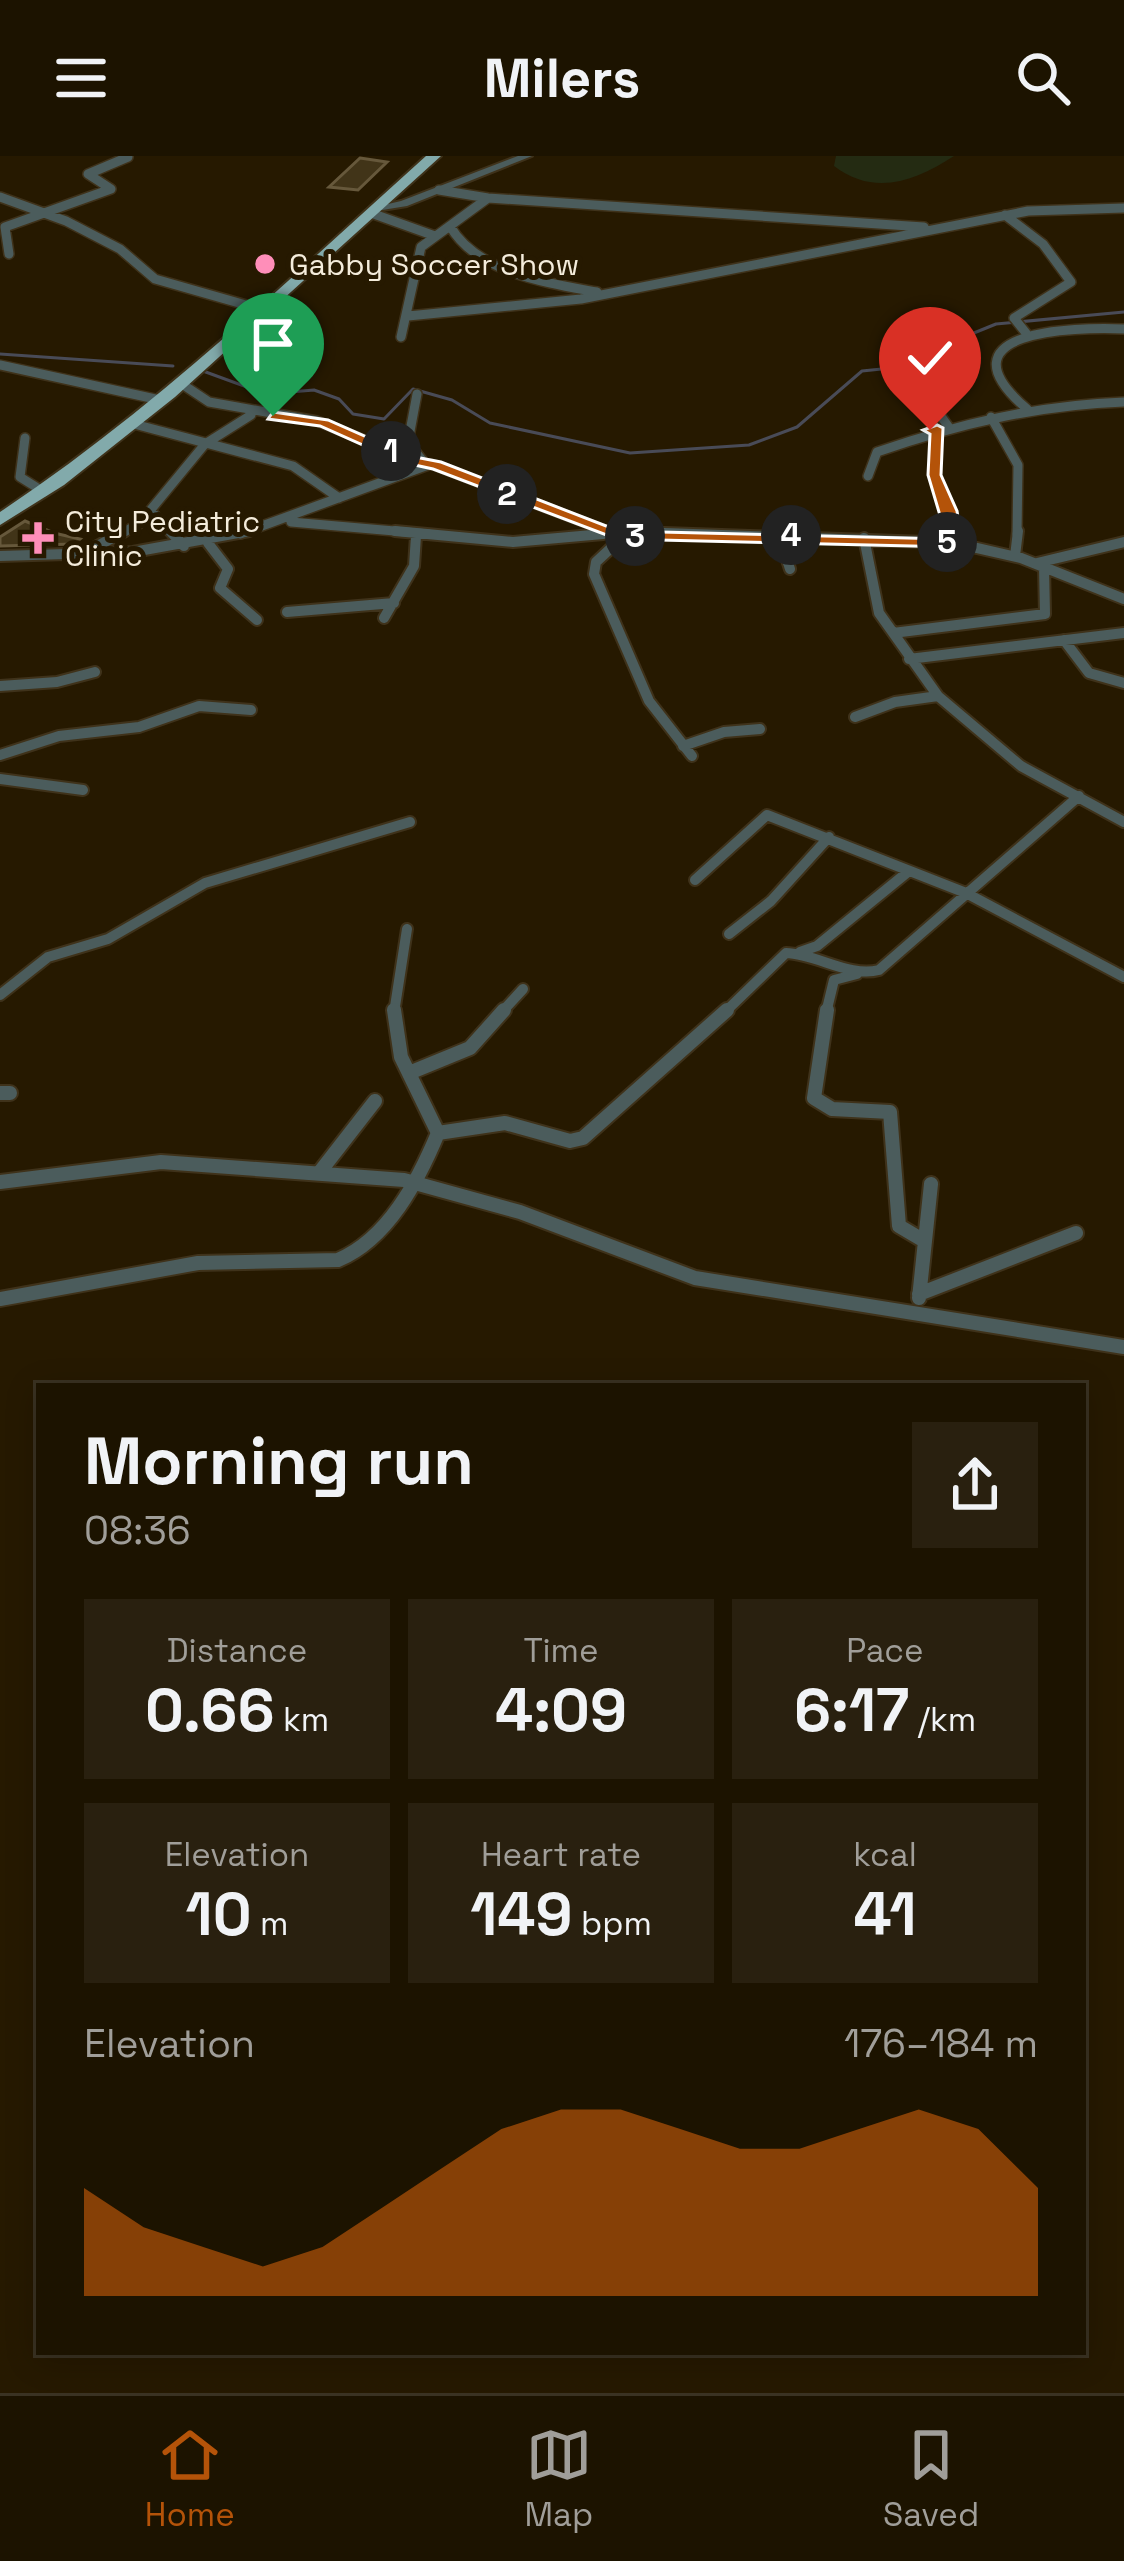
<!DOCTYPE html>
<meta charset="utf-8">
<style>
:root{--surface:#1c1300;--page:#29200f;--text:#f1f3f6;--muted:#a09e99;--line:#3a3222;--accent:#b45309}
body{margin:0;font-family:"Space Grotesk",sans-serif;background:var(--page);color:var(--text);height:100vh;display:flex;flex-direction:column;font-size:45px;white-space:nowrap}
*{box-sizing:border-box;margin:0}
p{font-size:39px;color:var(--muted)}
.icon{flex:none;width:66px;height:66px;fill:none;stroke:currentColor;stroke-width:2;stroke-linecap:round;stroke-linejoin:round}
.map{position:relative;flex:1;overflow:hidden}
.sheet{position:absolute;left:36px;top:1227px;width:1050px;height:972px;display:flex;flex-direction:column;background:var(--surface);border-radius:0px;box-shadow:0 6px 30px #0003,0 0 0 3px var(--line)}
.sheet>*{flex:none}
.pin{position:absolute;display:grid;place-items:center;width:102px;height:102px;color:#fff;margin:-123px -51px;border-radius:50% 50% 50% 0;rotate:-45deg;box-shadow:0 0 12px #0007}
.pin .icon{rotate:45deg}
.km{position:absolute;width:60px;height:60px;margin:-30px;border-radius:50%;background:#222;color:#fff;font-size:33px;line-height:60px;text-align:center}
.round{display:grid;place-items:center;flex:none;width:126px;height:126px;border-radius:0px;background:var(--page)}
.head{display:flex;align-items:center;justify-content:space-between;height:204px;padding:0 48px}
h1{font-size:66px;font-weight:600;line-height:90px}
.stats{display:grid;grid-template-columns:repeat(3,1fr);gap:18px;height:204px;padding:12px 48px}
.stats div{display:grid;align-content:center;border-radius:0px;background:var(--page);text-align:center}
.stats b{font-size:60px;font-weight:600}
.stats small{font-size:33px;font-weight:400}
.stats p{font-size:33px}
.chart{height:336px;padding:24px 48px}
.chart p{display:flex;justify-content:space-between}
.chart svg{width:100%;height:216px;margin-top:12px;fill:var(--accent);opacity:.7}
header{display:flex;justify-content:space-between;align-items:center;height:156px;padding:0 48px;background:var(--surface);font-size:54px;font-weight:600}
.tabs{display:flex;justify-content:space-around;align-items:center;height:168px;border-top:3px solid var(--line);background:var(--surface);font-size:33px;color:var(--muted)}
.tabs a{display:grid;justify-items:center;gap:6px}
.tabs .selected{color:var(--accent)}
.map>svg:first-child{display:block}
.green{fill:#242b12}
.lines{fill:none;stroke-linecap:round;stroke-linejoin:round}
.stream{stroke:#494b57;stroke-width:3}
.building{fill:#413418;stroke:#66583b;stroke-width:3}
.minor-far2-casing{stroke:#3f321a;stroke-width:12}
.minor-far1-casing{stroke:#3f321a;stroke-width:14}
.minor-casing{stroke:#3f321a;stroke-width:18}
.tertiary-casing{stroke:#3f321a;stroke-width:4}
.trunk-casing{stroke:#3f321a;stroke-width:4}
.minor-far2{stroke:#4b5c5c;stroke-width:9}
.minor-far1{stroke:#4b5c5c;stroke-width:10}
.minor{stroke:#4b5c5c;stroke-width:14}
.tertiary{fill:#4b5c5c;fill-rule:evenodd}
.trunk{fill:#82aaab;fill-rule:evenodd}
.route{fill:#b45309;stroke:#fff;stroke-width:3}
.poi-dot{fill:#ff8eb9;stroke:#261900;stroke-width:4.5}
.labels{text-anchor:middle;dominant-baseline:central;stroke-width:10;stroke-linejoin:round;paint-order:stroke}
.far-poi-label{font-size:30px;fill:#f4ecdb;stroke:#261900;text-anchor:start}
</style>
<header><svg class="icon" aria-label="menu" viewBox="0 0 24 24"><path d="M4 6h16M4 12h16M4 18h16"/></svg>Milers<svg class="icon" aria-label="search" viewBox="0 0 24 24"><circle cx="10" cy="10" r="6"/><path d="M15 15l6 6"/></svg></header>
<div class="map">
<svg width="1124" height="2237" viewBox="0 0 1124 2237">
<rect width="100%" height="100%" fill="#261900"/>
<path class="green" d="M836,0H954C915,25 875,41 834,10Z"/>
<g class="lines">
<path class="stream" d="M0,198L173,210
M203,215L266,238L314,234L339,243L353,258L384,263L413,233L452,244L490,267L630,297L749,289L797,271L862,215L931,208L964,181L996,168L1124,156"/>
</g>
<path class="building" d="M360,2L387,6L358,34L329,31Z
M25,365L54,377L80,383L74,388L0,390V381Z"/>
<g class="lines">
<defs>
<path id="minor-far2" d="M439,34L488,42L924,71
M0,41L66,65L120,93L155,123L260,153
M371,57L435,80
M1005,59L1043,88L1071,126L1014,162L1026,177
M450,70C477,117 548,127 597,136
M9,98L5,71L111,33L88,18L128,1
M408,160L581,143L1028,55L1124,52
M401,181L421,91L488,42
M0,209L160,244
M182,228L209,246L317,265L424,308
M417,238L408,286L422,304
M928,242L948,270
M1027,253C935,174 1074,171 1124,173
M991,261L1018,309L1017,378
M134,268L293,310L339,342
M937,272L934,319L954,378
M25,282L20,321L44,336
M868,320L877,296C958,268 1038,249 1124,246
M151,355L173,378
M291,366L429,378
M120,378L139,368L205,288L251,259
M240,378L431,308L615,378
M598,378H603"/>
<path id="minor-far1" d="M170,375L184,390
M395,375L513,386L603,378
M608,375L955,387L1021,402L1124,443
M953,375L955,387
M779,379L790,413
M624,380L596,406L594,418L649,545L692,600
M864,382L879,457L938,540L1021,610L1124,666
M208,387L228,413L220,432L257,464
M83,398L125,375
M0,400L133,396L249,375
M1015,400L1018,375
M1037,407L1124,386
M287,456L394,447
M384,462L414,410L416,380
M893,477L1045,458L1044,410
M1064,484L1089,517L1124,527
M909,503L1124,477
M0,530L57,526L95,516
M855,561L895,546L938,540
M683,590L724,576L760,573
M0,599L59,580L139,571L199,550L251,554
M0,623L83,634
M695,724L767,659L966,737L1124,821
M729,778L771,745L829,681
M800,796L817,790L909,715
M0,839L48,801L108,783L205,727L410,666
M394,857L407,773
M501,857L523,833
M724,857L786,797C817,798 850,822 879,814L1079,640
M826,857L834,824L857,818"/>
<path id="minor" d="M394,854L401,901L438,977
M827,854L814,942L832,953L890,956L899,1070L921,1083
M409,917L470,892L504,854
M0,937H10
M319,1017L375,945
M0,1026L161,1006L404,1024L520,1056L695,1122L1124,1191
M919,1138L1076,1077
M919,1142L931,1028
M0,1143L198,1107L338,1104C388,1083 418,1025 438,977L505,967L570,985L583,982L727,854"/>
<path id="tertiary" d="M518,0H532L407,50L376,55L371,52L401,45Z"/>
<path id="trunk" d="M426,0H441L175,241L64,329L0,369V356C155,253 288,124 426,0Z"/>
</defs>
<use href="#minor-far2" class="minor-far2-casing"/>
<use href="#minor-far1" class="minor-far1-casing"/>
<use href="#minor" class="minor-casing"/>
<use href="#tertiary" class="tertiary-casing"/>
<use href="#trunk" class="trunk-casing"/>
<use href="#minor-far2" class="minor-far2"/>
<use href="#minor-far1" class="minor-far1"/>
<use href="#minor" class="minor"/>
<use href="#tertiary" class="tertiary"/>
<use href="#trunk" class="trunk"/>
</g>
<path class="route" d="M273,256L328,264L410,300L441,306L619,375L947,383L928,319L930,278L923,274L937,269L943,272L941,319L957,355L962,387L955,391L617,383L433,313L401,306L320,270L268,263Z"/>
<g class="poi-dot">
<circle cx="265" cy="108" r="12"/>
<path d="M32 364h12v12h12v12h-12v12h-12v-12h-12v-12h12z"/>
</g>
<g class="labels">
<g class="far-poi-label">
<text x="289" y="108">Gabby Soccer Show</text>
<text x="65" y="365">City Pediatric<tspan x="65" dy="34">Clinic</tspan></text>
</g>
</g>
</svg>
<div class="pin" style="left:273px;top:260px;background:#1e9e55"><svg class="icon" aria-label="arrive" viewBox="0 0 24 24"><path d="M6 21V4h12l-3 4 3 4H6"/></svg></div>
<div class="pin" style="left:930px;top:274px;background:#d93025"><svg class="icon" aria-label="check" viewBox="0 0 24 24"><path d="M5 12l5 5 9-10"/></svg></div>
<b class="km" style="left:391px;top:295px">1</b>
<b class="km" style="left:507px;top:338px">2</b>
<b class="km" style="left:635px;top:380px">3</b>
<b class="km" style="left:791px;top:379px">4</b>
<b class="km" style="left:947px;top:386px">5</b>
<section class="sheet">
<div class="head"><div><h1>Morning run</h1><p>08:36</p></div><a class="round"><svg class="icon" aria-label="share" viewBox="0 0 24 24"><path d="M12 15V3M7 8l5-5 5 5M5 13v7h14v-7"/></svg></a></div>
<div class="stats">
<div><p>Distance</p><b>0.66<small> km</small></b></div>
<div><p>Time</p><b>4:09</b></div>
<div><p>Pace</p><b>6:17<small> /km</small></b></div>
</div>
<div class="stats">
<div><p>Elevation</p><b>10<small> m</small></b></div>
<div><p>Heart rate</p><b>149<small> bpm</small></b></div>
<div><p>kcal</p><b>41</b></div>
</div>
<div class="chart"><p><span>Elevation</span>176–184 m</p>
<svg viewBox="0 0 160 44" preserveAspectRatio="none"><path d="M0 44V22L10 30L20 34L30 38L40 34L50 26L60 18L70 10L80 6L90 6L100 10L110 14L120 14L130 10L140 6L150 10L160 22V44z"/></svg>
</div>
</section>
</div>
<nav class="tabs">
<a class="selected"><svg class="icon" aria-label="home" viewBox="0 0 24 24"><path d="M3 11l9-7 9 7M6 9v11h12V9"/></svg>Home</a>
<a><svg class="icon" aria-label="map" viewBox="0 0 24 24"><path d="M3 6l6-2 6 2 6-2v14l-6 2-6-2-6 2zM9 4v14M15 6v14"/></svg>Map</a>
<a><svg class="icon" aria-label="saved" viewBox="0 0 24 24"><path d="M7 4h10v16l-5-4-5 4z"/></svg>Saved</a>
</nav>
